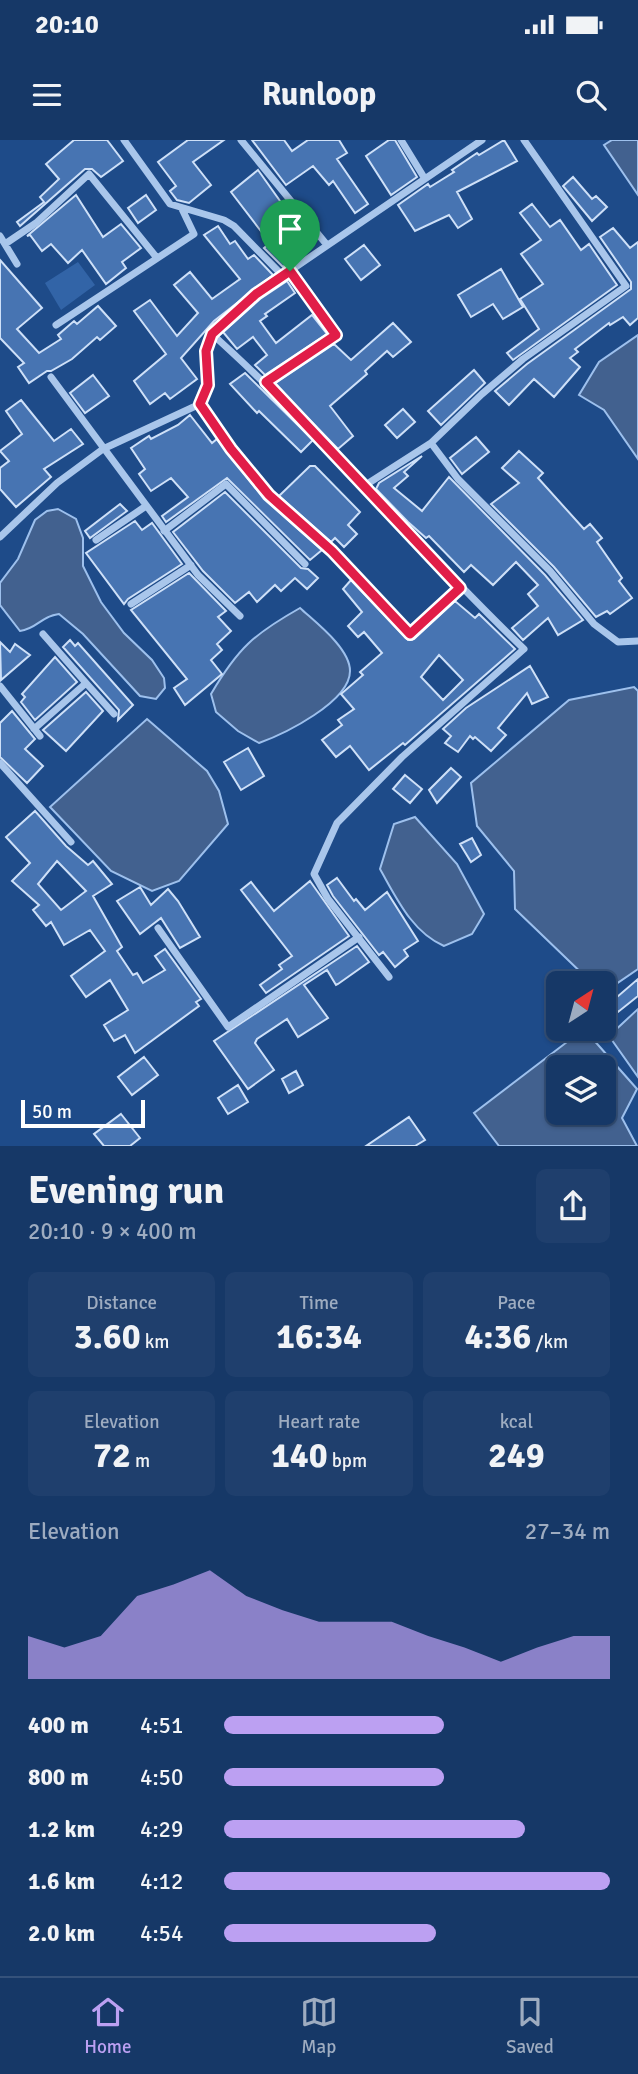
<!DOCTYPE html>
<meta charset="utf-8">
<style>
:root{--surface:#163867;--page:#1f3f6d;--text:#f1f3f6;--muted:#9eacc0;--line:#35527b;--accent:#bca0f2}
body{margin:0;font-family:Signika,sans-serif;background:var(--page);color:var(--text);height:100vh;display:flex;flex-direction:column;font-size:26px;white-space:nowrap}
*{box-sizing:border-box;margin:0}
p{font-size:23px;color:var(--muted)}
.icon{flex:none;width:38px;height:38px;fill:none;stroke:currentColor;stroke-width:2;stroke-linecap:round;stroke-linejoin:round}
.map{position:relative;height:1006px;overflow:hidden}
.details{display:flex;flex-direction:column;background:var(--surface);flex:1}
.details>*{flex:none}
.needle{width:46px;rotate:36deg}
.fabs{position:absolute;left:546px;top:831px;display:grid;gap:14px}
.fabs a{display:grid;place-items:center;width:70px;height:70px;border-radius:10px;background:var(--surface);box-shadow:0 2px 5px #0004,0 0 0 2px var(--line);font-size:35px}
.scale{position:absolute;left:21px;bottom:18px;width:124px;box-sizing:border-box;padding-left:7px;border:4px solid #fff;border-top:0;font-size:19px;line-height:24px;white-space:nowrap;color:#fff;-webkit-text-stroke:5px #1e4b89;paint-order:stroke}
.pin{position:absolute;display:grid;place-items:center;width:60px;height:60px;color:#fff;margin:-72px -30px;border-radius:50% 50% 50% 0;rotate:-45deg;box-shadow:0 0 7px #0007}
.pin .icon{rotate:45deg}
.round{display:grid;place-items:center;flex:none;width:74px;height:74px;border-radius:10px;background:var(--page)}
.summary{display:flex;align-items:center;justify-content:space-between;height:119px;padding:0 28px}
h1{font-size:38px;font-weight:700;line-height:52px}
.stats{display:grid;grid-template-columns:repeat(3,1fr);gap:10px;height:119px;padding:7px 28px}
.stats div{display:grid;align-content:center;border-radius:10px;background:var(--page);text-align:center}
.stats b{font-size:35px;font-weight:700}
.stats small{font-size:19px;font-weight:400}
.stats p{font-size:19px}
.chart{height:196px;padding:14px 28px}
.chart p{display:flex;justify-content:space-between}
.chart svg{width:100%;height:126px;margin-top:7px;fill:var(--accent);opacity:.7}
ul{padding:0 28px;list-style:none;font-size:23px}
li{display:grid;grid-template-columns:112px 84px 1fr;align-items:center;height:52px}
li i{height:18px;border-radius:9px;background:var(--accent)}
.status{display:flex;justify-content:space-between;align-items:center;height:49px;padding:0 35px;background:var(--surface);direction:ltr}
.status svg{height:19px;fill:currentColor}
header{display:flex;justify-content:space-between;align-items:center;height:91px;padding:0 28px;background:var(--surface);font-size:32px;font-weight:700}
.tabs{display:flex;justify-content:space-around;align-items:center;height:98px;border-top:2px solid var(--line);background:var(--surface);font-size:19px;color:var(--muted)}
.tabs a{display:grid;justify-items:center;gap:4px}
.tabs .active{color:var(--accent)}
.map>svg:first-child{display:block}
.green{fill:#3264a7}
.water{fill:#42618f;stroke:#9dc0ed;stroke-width:2;fill-rule:evenodd}
.building{fill:#4774b2;stroke:#cee0f8;stroke-width:2;fill-rule:evenodd}
.lines{fill:none;stroke-linecap:round;stroke-linejoin:round}
.street{stroke:#a9c6eb;stroke-width:7}
.route-casing{stroke:#fff;stroke-width:14}
.route{stroke:#e11d48;stroke-width:9}
</style>
<div class="status"><b>20:10</b><svg viewBox="0 0 49 12"><path d="M0 12V9h3v3zM5 12V6h3v6zM10 12V3h3v9zM15 12V0h3v12zM26 1h20v11H26zM47 4h2v5h-2z"/></svg></div>
<header><svg class="icon" aria-label="menu" viewBox="0 0 24 24"><path d="M4 6h16M4 12h16M4 18h16"/></svg>Runloop<svg class="icon" aria-label="search" viewBox="0 0 24 24"><circle cx="10" cy="10" r="6"/><path d="M15 15l6 6"/></svg></header>
<div class="map">
<svg width="638" height="1007" viewBox="0 0 638 1007">
<rect width="100%" height="100%" fill="#1e4b89"/>
<path class="green" d="M78,122L95,145L61,170L45,143Z"/>
<path class="water" d="M612,0H638V55L604,5Z
M638,195V319L604,270L579,255L599,222Z
M58,369L76,379L83,398V426L101,462L124,493L152,520L164,538L165,548L156,559L140,556L83,494L59,474C41,476 37,489 20,491L0,465V443L18,419L35,380L47,371Z
M300,468C315,482 350,508 350,531C350,562 284,594 259,603L238,591L216,572L211,554C238,508 254,494 300,468Z
M634,547L638,551V829L616,844L604,848V844L592,843L515,769L514,731L477,686L471,643L569,560Z
M147,579L207,631L219,651L228,684L179,741L152,751L111,731L50,667Z
M415,677L457,724L484,774L472,794L444,806C412,792 397,759 380,729L394,684Z
M638,869V937L609,896Z
M584,889L637,949L622,978L637,1006H499L474,973ZM558,928H604V973H558Z"/>
<path class="building" d="M74,0H107L123,21L101,37L92,29H85L20,86L17,82L44,62L40,57L59,39L46,24Z
M188,0H224L193,22L211,45L189,63L177,60L170,51L176,46L158,22Z
M252,0H284L292,11L308,0H339L347,13L337,19L368,64L355,73L333,41L329,45L313,26L286,45Z
M389,0H395L417,37L391,55L366,16Z
M504,0L517,21L457,52L472,79L458,88L449,75L415,91L398,65L428,44L430,47L454,32L452,30L477,13L479,15Z
M258,30L295,82L289,86L306,109L283,127L264,108L270,103L231,52Z
M573,37L592,59L596,56L607,67L592,81L563,46Z
M76,55L103,97L121,84L141,108L122,122L126,128L106,144L82,110L68,123L51,104L42,111L30,95L27,96Z
M146,55L156,70L138,83L128,68Z
M532,64L550,87L560,80L581,110L589,104L617,145L513,220L507,213L539,189L520,159L543,144L521,114L541,100L520,73Z
M218,86L230,104L235,101L248,119L254,115L273,135L214,181L181,218L197,239L170,259L165,253L150,264L134,241L166,214L134,171L150,160L177,196L198,173L174,145L190,132L212,159L240,139L204,95Z
M613,88L630,108L638,102V178L630,185L623,177L610,185L609,183L575,209L578,212L570,218L580,227L554,257L534,239L509,265L495,251L527,224L631,149V142L600,97Z
M364,105L380,125L361,140L345,119Z
M0,120L42,168L17,189L39,213L61,199L58,195L74,181L77,184L98,166L116,186L100,200L97,197L72,219L51,231H47L29,243L18,227L24,223L0,198Z
M501,129L523,167L503,179L493,164L471,177L458,155Z
M287,141L295,153L265,174L267,176L260,181L276,203L312,175L327,194L265,235L255,225L267,215L253,197L237,209L223,192L260,159Z
M393,183L411,202L393,217L387,211L365,231L367,234L330,266L353,296L338,309L274,244L334,204L351,220Z
M474,230L485,243L441,285L428,271Z
M245,233L313,300L301,312L259,271L257,273L230,244Z
M93,235L109,256L85,273L70,253Z
M21,260L54,301L71,289L83,304L44,329L51,337L16,367L0,349V328L9,321L0,311L22,294L6,271Z
M403,269L415,282L397,298L385,285Z
M190,275L212,303L217,299L264,359L322,410L310,420L227,338L166,382L162,376L188,357L171,338L151,351L139,334L145,329L131,308L149,296L151,299L178,285Z
M476,297L489,312L462,334L450,318Z
M519,311L543,333L538,338L584,389L590,384L602,398L597,402L622,438L619,441L632,458L610,474L607,471L596,477L554,427L491,364L519,343L502,328Z
M422,316L404,332L408,336L394,348L422,371L449,337L545,435L583,480L558,495L548,478L523,500L512,488L538,466L528,454L538,445L516,422L493,445L471,425L464,432L429,396L426,398L408,382L376,349L379,343Z
M310,326H315L360,372L348,385L357,394L344,407L335,398L331,402L279,356Z
M225,352L301,428L308,429L318,438L307,449L295,438L281,451L275,445L257,462L249,452L235,463L203,431L173,392Z
M120,364L127,371L90,398L85,391Z
M135,381L142,390L152,383L182,424L128,459L124,464L86,413Z
M189,433L226,471L218,477L231,491L217,504L222,510L211,520L222,534L185,565L174,548L187,539L131,470Z
M351,440L408,500L414,499L455,461L475,478L479,474L515,509L405,605L403,603L369,630L350,606L336,617L322,600L342,585L338,580L354,569L341,554L363,535L360,532L382,513L364,492L358,497L348,486L362,472L343,449ZM439,515L463,540L443,560L421,537Z
M70,500L75,506L78,503L133,565L118,580L119,570L63,507Z
M0,502L10,512L15,504L30,515L1,540Z
M55,517L77,542L35,580L21,562L25,557L22,554Z
M530,526L548,557L532,564L527,553L498,588L506,595L491,611L475,597L473,599L470,596L458,612L445,603L451,596L443,589L466,568Z
M86,552L103,571L66,611L43,590Z
M12,571L35,599L25,609L43,626L27,643L0,617V583Z
M248,608L264,636L241,650L224,622Z
M451,628L461,637L437,663L429,650Z
M405,635L422,649L410,663L393,649Z
M35,671L66,706L88,725L93,721L112,744L93,756L122,807L117,811L133,835L137,833L143,843L165,830L155,816L165,809L201,859L196,862L199,866L135,913L125,895L114,901L104,885L128,870L110,840L86,857L71,836L105,811L90,790L64,805L51,782L46,786L33,770L39,765L12,741L30,723L6,697ZM57,721L86,751L61,770L38,744Z
M472,698L481,715L471,722L460,704Z
M337,738L354,761L356,759L365,770L387,752L418,801L404,810L408,816L395,827L383,812L379,815L333,756L327,745Z
M310,741L349,796L266,853L260,845L282,829L279,825L292,816L241,750L251,742L274,771Z
M140,747L151,765L168,749L178,761L200,797L180,808L161,778L140,794L117,761Z
M357,806L369,822L338,844L336,845L327,830L304,845L328,878L298,897L287,879L257,899L255,903L274,930L248,949L214,901Z
M638,839V856L618,872L610,863Z
M144,917L158,935L132,955L118,937Z
M296,931L303,945L289,953L282,939Z
M238,945L248,962L228,974L218,958Z
M121,974L140,998L130,1006H104L94,994Z
M409,977L425,1000L415,1006H366Z"/>
<g class="lines">
<path class="street" d="M124,0L170,64L224,80L234,86L283,136
M241,0L327,105
M401,0L425,39
M0,96L17,124
M5,104L36,83L89,34L157,118
M56,185L194,94L182,69
M212,194C322,293 418,407 524,509L402,617L337,683L314,734L328,759L389,837
M51,237L198,435L240,476
M266,242L336,195L290,131
M200,264L231,309L269,355L332,411L410,494L460,448
M431,303L458,339L550,431L594,484L618,502L638,501
M364,346L431,303L482,254L523,219L626,146L524,0
M164,391L226,344L305,424
M0,397L57,343L103,309L200,264L208,245L207,211L212,194L256,154L482,0
M96,400L146,366
M131,464L191,425
M43,494L86,543
M0,546L40,596
M34,589L86,543L114,574
M0,623L71,702
M158,788L228,887L359,797"/>
</g>
<g class="lines">
<defs>
<path id="route" d="M290,131L336,195L266,242L460,448L410,494L332,411L269,355L231,309L200,264L208,245L206,211L212,194L256,154Z"/>
</defs>
<use href="#route" class="route-casing"/>
<use href="#route" class="route"/>
</g>
</svg>
<div class="fabs">
<a><svg class="needle" viewBox="-14 -14 28 28"><path d="M0-13l5 13h-10z" fill="#e53935"/><path d="M0 13l5-13h-10z" fill="#9eacc0"/></svg></a>
<a><svg class="icon" aria-label="layers" viewBox="0 0 24 24"><path d="M12 4l9 5-9 5-9-5zM3 14l9 5 9-5"/></svg></a>
</div>
<div class="scale">50 m</div>
<div class="pin" style="left:290px;top:131px;background:#1e9e55"><svg class="icon" aria-label="arrive" viewBox="0 0 24 24"><path d="M6 21V4h12l-3 4 3 4H6"/></svg></div>
</div>
<section class="details">
<div class="summary"><div><h1>Evening run</h1><p>20:10 · 9 × 400 m</p></div><a class="round"><svg class="icon" aria-label="share" viewBox="0 0 24 24"><path d="M12 15V3M7 8l5-5 5 5M5 13v7h14v-7"/></svg></a></div>
<div class="stats">
<div><p>Distance</p><b>3.60<small> km</small></b></div>
<div><p>Time</p><b>16:34</b></div>
<div><p>Pace</p><b>4:36<small> /km</small></b></div>
</div>
<div class="stats">
<div><p>Elevation</p><b>72<small> m</small></b></div>
<div><p>Heart rate</p><b>140<small> bpm</small></b></div>
<div><p>kcal</p><b>249</b></div>
</div>
<div class="chart"><p><span>Elevation</span>27–34 m</p>
<svg viewBox="0 0 160 44" preserveAspectRatio="none"><path d="M0 44V29L10 33L20 29L30 15L40 11L50 6L60 15L70 20L80 24L90 24L100 24L110 29L120 33L130 38L140 33L150 29L160 29V44z"/></svg>
</div>
<ul>
<li><b>400 m</b>4:51<i style="width:57%"></i></li>
<li><b>800 m</b>4:50<i style="width:57%"></i></li>
<li><b>1.2 km</b>4:29<i style="width:78%"></i></li>
<li><b>1.6 km</b>4:12<i style="width:100%"></i></li>
<li><b>2.0 km</b>4:54<i style="width:55%"></i></li>
</ul>
</section>
<nav class="tabs">
<a class="active"><svg class="icon" aria-label="home" viewBox="0 0 24 24"><path d="M3 11l9-7 9 7M6 9v11h12V9"/></svg>Home</a>
<a><svg class="icon" aria-label="map" viewBox="0 0 24 24"><path d="M3 6l6-2 6 2 6-2v14l-6 2-6-2-6 2zM9 4v14M15 6v14"/></svg>Map</a>
<a><svg class="icon" aria-label="saved" viewBox="0 0 24 24"><path d="M7 4h10v16l-5-4-5 4z"/></svg>Saved</a>
</nav>
